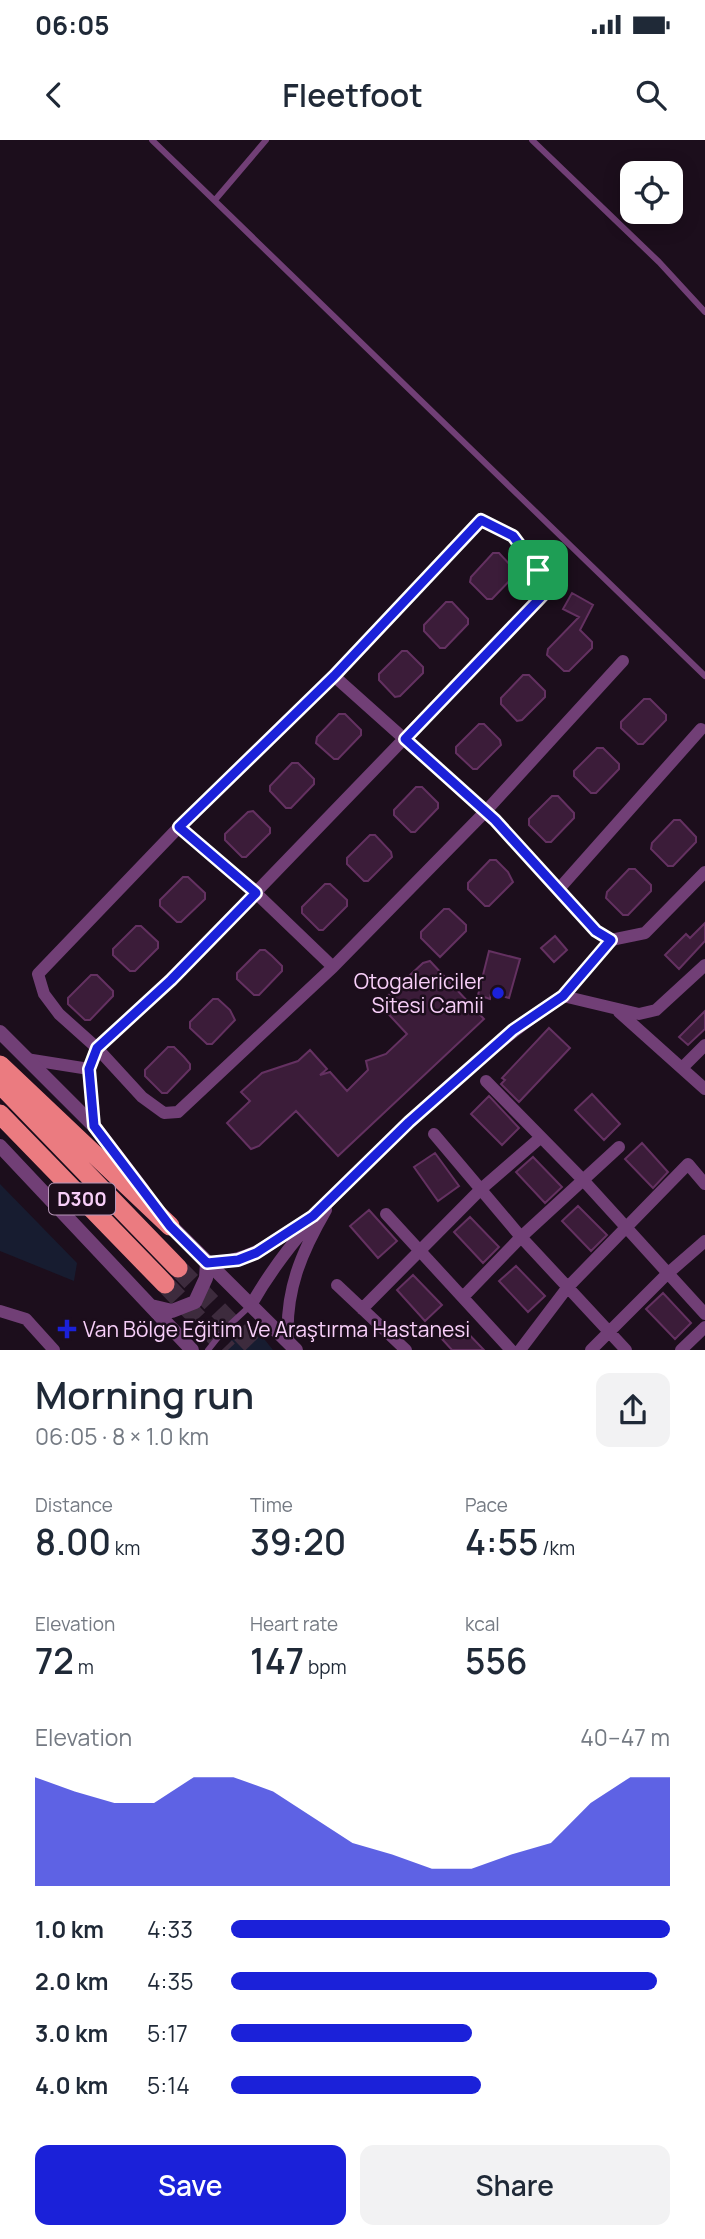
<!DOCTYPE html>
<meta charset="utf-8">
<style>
:root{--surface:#fff;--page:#f2f2f3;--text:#1f2937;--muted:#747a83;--accent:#1b21d9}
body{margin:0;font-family:Manrope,sans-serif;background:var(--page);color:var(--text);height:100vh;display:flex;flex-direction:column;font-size:26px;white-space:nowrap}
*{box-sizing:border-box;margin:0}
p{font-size:23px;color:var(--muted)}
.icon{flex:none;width:38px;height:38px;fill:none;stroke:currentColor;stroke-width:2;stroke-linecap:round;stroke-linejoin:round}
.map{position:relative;height:1210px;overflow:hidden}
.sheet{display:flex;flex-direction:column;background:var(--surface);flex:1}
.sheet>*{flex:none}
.fabs{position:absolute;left:620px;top:21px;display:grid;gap:14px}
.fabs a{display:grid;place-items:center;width:63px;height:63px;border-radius:14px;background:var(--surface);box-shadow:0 4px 18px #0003;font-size:35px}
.pin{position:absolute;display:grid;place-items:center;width:60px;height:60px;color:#fff;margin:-30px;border-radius:14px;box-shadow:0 4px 10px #0006}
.round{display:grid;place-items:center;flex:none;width:74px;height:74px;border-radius:14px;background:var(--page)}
.headline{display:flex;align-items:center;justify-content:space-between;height:119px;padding:0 35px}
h1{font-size:38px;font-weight:600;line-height:52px}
.metrics{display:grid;grid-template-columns:repeat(3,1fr);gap:10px;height:119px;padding:7px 35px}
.metrics div{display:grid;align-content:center}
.metrics b{font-size:35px;font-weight:600}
.metrics small{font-size:19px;font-weight:400}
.metrics p{font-size:19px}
.chart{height:196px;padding:14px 35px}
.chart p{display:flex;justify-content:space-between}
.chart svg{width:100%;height:126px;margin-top:7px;fill:var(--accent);opacity:.7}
.cta{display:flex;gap:14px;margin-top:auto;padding:14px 35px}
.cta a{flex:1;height:80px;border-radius:14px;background:var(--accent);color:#fff;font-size:28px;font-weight:600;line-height:80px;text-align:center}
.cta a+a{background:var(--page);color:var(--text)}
ul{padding:0 35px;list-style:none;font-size:23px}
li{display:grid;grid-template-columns:112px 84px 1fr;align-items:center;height:52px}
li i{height:18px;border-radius:9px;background:var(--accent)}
.status{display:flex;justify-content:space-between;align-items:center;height:49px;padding:0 35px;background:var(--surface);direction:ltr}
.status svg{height:19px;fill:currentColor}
header{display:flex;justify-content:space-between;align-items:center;height:91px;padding:0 35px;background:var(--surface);font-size:32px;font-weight:600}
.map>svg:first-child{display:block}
.green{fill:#171c30}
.building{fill:#3b1c39;stroke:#643161;stroke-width:2}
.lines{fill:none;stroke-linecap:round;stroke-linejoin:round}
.trunk-tunnel{stroke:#3d2b3d;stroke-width:19;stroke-dasharray:19 10;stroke-linecap:butt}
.service{stroke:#713f76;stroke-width:6}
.minor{stroke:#713f76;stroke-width:12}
.tertiary{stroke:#713f76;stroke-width:14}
.trunk{stroke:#eb7b80;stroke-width:19}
.route-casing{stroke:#fff;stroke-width:14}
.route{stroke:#1b21d9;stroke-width:9}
.poi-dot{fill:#1b21d9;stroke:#1c0e1c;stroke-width:2.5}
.labels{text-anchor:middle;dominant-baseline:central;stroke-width:5;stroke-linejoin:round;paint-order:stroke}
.shield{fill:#1c0e1c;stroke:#b695b7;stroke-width:2}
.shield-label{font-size:19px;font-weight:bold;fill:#f8cff9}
.poi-label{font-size:21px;fill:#f8cff9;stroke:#1c0e1c;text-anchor:end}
</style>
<div class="status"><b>06:05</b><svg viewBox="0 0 49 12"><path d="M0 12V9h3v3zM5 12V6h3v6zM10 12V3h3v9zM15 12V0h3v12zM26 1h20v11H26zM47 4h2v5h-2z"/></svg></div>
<header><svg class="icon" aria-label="back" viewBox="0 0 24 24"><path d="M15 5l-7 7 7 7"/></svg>Fleetfoot<svg class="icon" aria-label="search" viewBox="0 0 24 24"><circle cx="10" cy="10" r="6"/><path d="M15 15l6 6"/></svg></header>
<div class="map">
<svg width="705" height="1210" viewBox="0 0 705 1210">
<rect width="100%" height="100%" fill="#1c0e1c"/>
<path class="green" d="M0,1044L77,1123L74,1141L0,1111Z
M245,1193L261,1195L273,1210H225L231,1200Z"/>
<path class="building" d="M493,413H499L515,430V435L492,459H487L470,442L471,437Z
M572,453L593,465L580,490L592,502V508L569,531H564L547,515L548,509L579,477L563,469Z
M446,462H452L468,479V484L445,508H440L424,491V485Z
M402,511H407L423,527V533L400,556L395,557L379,540V534Z
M523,535H529L545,551V557L522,580L517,581L501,564V558Z
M644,559H650L666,575V580L643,604H638L621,588V582Z
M339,574H345L361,590V595L338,619H334L316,603L317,597Z
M479,584H484L500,600L501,605L477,629H473L456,613V607Z
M597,608H603L619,624V629L596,653H591L574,636V631Z
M292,623H298L314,639V644L291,668H286L270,651V646Z
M416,647H422L438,663V668L415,692H411L394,675V670Z
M552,656H558L574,673V678L551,702H546L529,685V679Z
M253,671L270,688V693L246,717H242L225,700V694L248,672Z
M674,680H680L696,697V702L673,726H668L651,709L652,703Z
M370,695H375L391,712L392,717L368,741H364L347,724V718Z
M490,720H496L508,732L513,742L489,766H485L468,749V743Z
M629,729H635L651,745V751L628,775H623L606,758L607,752Z
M183,737H188L205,753V759L181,782H177L160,766V760Z
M325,744H330L347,760V766L323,790H319L302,773V767Z
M444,769H449L466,785V791L440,817L421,798V792Z
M705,783V801L679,829L665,815L686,794L690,798Z
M136,786H141L158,802V808L135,831H130L113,815V809Z
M555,796L567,810L554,822L541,808Z
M260,810H265L272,816L282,826V831L259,855H254L237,839V833Z
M489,811L520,819L509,858L491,853L490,859L478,855Z
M430,821L484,879L338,1016L296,971L259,1006L251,1009L227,983L250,961L241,952L262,933L298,921L310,910L327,929L320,935L330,932L347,951L368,930L366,921L386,914L407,894L379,864L423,823Z
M91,835H97L113,851V856L90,880H85L68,864V858Z
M213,859H218L230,870L235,880L212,904H207L190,888V882Z
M705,871V889L688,905L679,897Z
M549,888L570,908L519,962L501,944L505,940L502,938Z
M168,907H174L184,917L190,924V929L167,953H162L145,936V930Z
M592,954L620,984L604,1000L575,970Z
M489,956L519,988L502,1005L471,974Z
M642,1003L668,1032L653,1048L625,1019Z
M435,1013L459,1046L438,1061L414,1027Z
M533,1017L562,1047L545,1063L516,1032Z
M578,1066L607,1095L591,1111L562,1081Z
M369,1070L397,1101L378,1118L350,1086Z
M470,1077L499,1107L483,1123L454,1092Z
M516,1126L545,1156L528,1172L499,1141Z
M413,1135L442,1165L425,1181L397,1150Z
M663,1153L691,1183L675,1199L646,1169Z
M459,1184L484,1210H452L442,1199Z"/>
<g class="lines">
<path class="trunk-tunnel" d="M178,1128L257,1210
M165,1144L228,1210"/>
<path class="service" d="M152,0L705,536
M532,0L659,122L705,172
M215,60L266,0
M208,1210L224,1190L250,1166"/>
<path class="minor" d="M334,536L495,680L596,791L611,800L645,793L705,732
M179,687L256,753L333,827
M558,750L701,589
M563,856L611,800
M619,872L705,949
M26,919L89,929L94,986
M683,927L705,905
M89,929L97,908L171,840L544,454L545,439L513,396L481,380L334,536L179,687L38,834L44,854L59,874L97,908L142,957L164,973L178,972L333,827L485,672L623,521
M486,941L584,1041L705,1174
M434,994L521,1097L626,1210
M386,1074L511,1210
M207,1123C245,1122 271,1105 301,1084
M337,1145L406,1210
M463,1157L521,1097L619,1007
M251,1165C285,1105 331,1058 380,1010C437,954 497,901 563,856L639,874L656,870L705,825
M362,1169L480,1050L540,998
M0,1171L26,1179L54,1210
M288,1201C285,1151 301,1113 326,1070
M520,1210L567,1148L688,1024L705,1044
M591,1210L666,1135L705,1101
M681,1210L705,1187"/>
<path class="tertiary" d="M0,892L94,986L143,1050
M0,1006L192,1210
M165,1080L296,1210
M151,1166L172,1171L195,1162L206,1138L207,1123"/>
<path class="trunk" d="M0,925L170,1086
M0,944L178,1128
M0,974L165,1144"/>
</g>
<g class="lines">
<defs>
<path id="route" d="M481,380L513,396L545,439L544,454L405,599L495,680L596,791L611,800L563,856L513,890L409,982L313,1076L256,1113L238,1120L207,1123L170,1086L94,986L89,929L97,908L171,840L256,753L179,687L334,536Z"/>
</defs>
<use href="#route" class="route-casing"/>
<use href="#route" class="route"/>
</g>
<g class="poi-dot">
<circle cx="498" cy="853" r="7"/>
<path d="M63.5 1178.5h7v7h7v7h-7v7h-7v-7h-7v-7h7z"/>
</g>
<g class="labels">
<rect class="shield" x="49" y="1043.5" width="66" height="31" rx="5"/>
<g class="shield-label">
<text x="82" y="1059">D300</text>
</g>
<g class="poi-label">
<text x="484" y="841">Otogalericiler<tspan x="484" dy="24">Sitesi Camii</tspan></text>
<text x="83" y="1189" text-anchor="start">Van Bölge Eğitim Ve Araştırma Hastanesi</text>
</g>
</g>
</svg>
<div class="fabs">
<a><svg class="icon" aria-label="locate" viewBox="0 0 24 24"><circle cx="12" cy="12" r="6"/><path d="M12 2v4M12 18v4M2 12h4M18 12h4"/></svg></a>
</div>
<div class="pin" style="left:538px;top:430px;background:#1e9e55"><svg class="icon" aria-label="arrive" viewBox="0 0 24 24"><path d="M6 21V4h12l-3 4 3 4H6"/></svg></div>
</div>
<section class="sheet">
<div class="headline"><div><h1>Morning run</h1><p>06:05 · 8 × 1.0 km</p></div><a class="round"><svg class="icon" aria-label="share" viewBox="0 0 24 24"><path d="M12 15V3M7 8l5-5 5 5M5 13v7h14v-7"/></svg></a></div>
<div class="metrics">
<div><p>Distance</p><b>8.00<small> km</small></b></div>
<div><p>Time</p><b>39:20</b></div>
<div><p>Pace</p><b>4:55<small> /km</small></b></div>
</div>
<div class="metrics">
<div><p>Elevation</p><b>72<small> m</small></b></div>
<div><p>Heart rate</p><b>147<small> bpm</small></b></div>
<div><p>kcal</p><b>556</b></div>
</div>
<div class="chart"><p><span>Elevation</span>40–47 m</p>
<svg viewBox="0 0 160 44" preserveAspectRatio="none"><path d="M0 44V6L10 11L20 15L30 15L40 6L50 6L60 11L70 20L80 29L90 33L100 38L110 38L120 33L130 29L140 15L150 6L160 6V44z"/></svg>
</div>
<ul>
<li><b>1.0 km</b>4:33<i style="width:100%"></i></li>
<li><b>2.0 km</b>4:35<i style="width:97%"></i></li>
<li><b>3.0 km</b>5:17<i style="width:55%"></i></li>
<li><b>4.0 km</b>5:14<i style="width:57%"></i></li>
</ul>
<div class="cta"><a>Save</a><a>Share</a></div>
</section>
